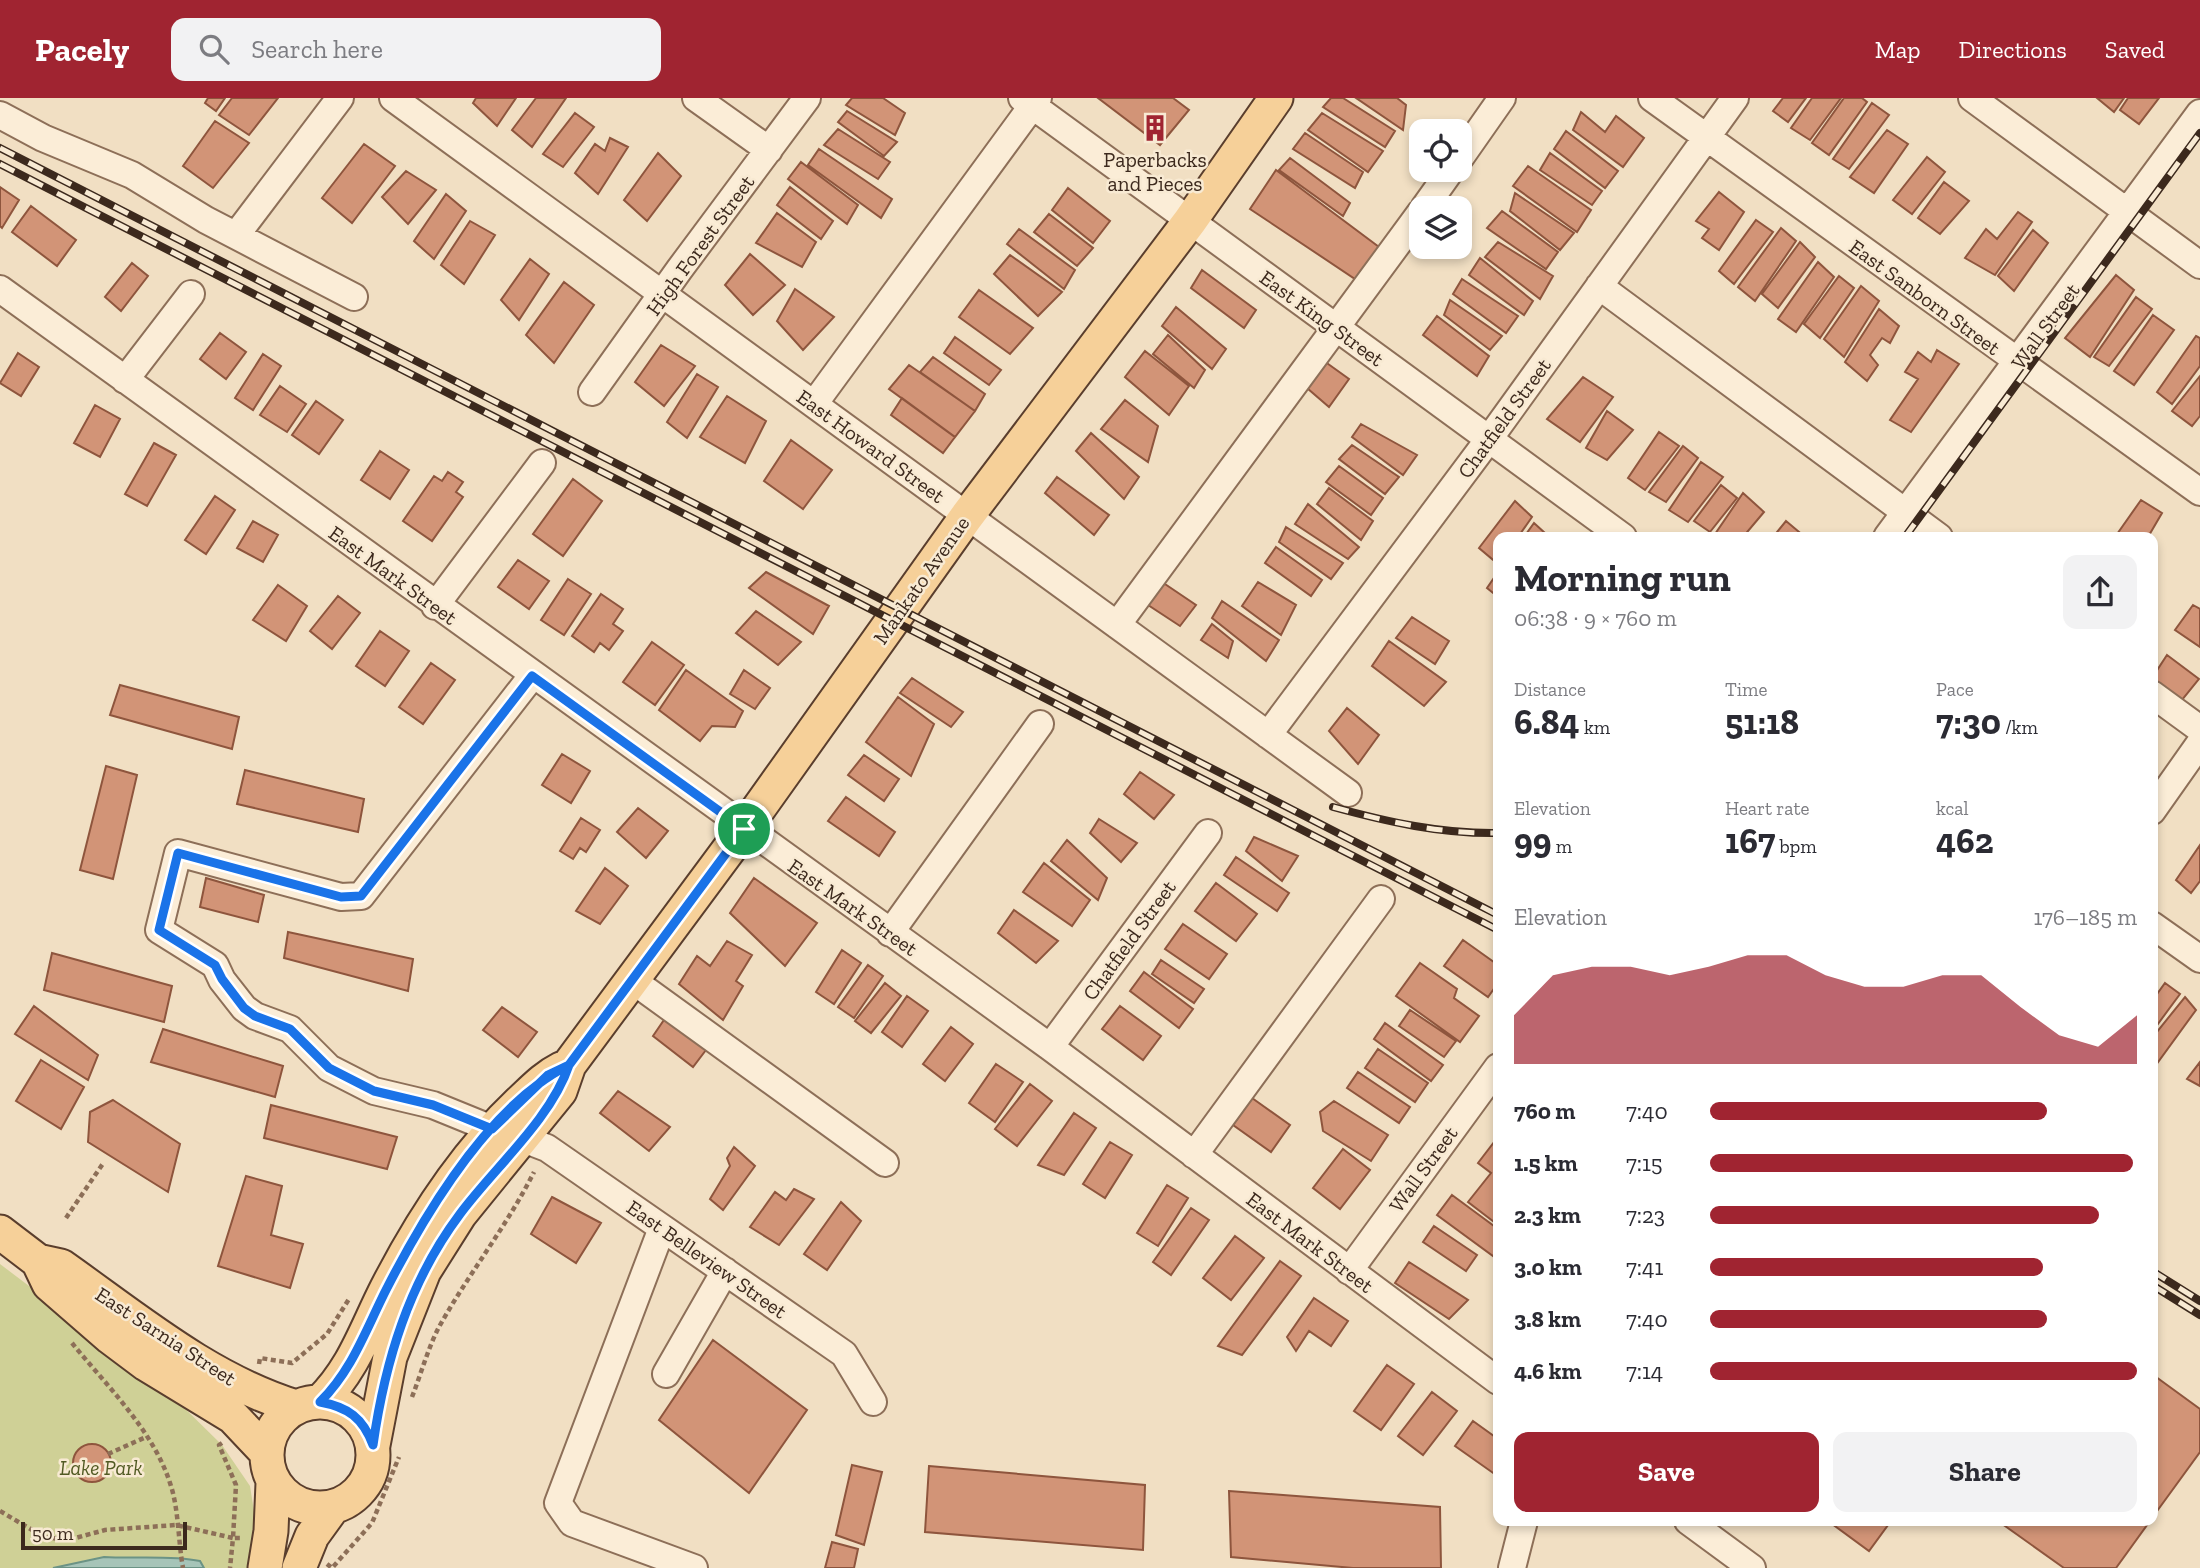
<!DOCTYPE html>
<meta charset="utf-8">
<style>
:root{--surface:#fff;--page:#f2f2f3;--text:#2b2b33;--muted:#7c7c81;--accent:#a02431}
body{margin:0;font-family:"Zilla Slab",serif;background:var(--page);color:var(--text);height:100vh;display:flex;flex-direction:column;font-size:26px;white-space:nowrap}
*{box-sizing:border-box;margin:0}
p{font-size:23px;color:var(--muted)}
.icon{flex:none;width:38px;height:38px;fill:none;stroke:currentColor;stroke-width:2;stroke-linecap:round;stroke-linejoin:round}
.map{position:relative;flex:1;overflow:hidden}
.side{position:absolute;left:1493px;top:434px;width:665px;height:994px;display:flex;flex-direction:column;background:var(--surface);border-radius:14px;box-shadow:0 4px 10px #0003}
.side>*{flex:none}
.controls{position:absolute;left:1409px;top:21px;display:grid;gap:14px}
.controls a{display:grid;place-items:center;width:63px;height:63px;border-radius:14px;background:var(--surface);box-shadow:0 4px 10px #0003;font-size:35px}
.scale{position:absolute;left:21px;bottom:18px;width:166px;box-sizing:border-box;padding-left:7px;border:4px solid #3c291d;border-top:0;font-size:19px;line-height:24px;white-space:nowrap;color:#3c291d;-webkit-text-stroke:5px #f8ead3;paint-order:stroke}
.pin{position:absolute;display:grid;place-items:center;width:60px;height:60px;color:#fff;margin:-30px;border:4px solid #fff;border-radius:50%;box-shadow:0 2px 7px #0007}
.round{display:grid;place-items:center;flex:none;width:74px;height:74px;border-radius:14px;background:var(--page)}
.overview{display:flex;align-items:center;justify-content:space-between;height:119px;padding:0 21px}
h1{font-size:38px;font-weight:800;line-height:52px}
.stats{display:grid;grid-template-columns:repeat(3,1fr);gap:10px;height:119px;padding:7px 21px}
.stats div{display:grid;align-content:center}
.stats b{font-size:35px;font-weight:800}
.stats small{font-size:19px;font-weight:400}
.stats p{font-size:19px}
.chart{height:196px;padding:14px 21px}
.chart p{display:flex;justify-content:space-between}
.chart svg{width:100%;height:126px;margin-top:7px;fill:var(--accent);opacity:.7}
.action{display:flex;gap:14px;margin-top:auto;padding:14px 21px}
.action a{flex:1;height:80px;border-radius:14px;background:var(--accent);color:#fff;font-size:28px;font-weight:800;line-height:80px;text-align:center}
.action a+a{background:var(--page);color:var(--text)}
ul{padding:0 21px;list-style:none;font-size:23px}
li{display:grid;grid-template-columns:112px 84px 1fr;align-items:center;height:52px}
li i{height:18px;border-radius:9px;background:var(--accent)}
header{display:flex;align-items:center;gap:42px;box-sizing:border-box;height:98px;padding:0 35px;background:var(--accent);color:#fff}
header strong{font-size:33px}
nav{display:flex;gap:38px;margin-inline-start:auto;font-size:24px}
.search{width:490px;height:63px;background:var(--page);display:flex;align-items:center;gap:18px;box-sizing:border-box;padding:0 24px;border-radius:14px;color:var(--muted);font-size:26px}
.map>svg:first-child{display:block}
.green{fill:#cfd096}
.water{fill:#a6c4b8;stroke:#6b9385;stroke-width:2}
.building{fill:#d29477;stroke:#8e553d;stroke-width:2}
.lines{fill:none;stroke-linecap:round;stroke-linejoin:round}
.minor-casing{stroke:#8d6f58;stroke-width:30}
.major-casing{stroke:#5a3e2d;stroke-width:37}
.path{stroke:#8d6f58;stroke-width:4.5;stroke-dasharray:5 3.5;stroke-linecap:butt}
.minor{stroke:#fbedd7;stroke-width:26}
.major{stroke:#f6d099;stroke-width:33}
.rail-casing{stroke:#3c291d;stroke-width:8}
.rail{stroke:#f8ead3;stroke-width:5;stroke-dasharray:16;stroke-linecap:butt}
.route-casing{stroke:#fff;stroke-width:14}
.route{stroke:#1a73e8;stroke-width:9}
.labels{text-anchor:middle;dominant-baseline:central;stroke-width:5;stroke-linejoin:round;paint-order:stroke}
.poi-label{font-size:21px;fill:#3c291d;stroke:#f8ead3}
.street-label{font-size:21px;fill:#3c291d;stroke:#f8ead3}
.park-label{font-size:21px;font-style:italic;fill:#515a23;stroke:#f8ead3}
</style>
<header>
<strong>Pacely</strong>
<div class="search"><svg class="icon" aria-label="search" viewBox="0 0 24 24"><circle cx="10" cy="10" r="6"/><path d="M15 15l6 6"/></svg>Search here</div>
<nav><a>Map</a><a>Directions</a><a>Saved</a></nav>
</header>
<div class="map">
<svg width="2200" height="1470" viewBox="0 0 2200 1470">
<rect width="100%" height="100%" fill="#f1dfc3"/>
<path class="green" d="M0,1166L165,1291L222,1347L250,1388L258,1439L251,1470H0Z"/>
<path class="water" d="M104,1459C135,1461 169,1457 200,1463L204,1470H53Z"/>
<path class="building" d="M208,0H225L216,13L205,5Z
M232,0H278L249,37L219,17Z
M476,0H516L497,28L473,5Z
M536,0H566L532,49L512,32Z
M852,0H883L905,15L895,37L846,7Z
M1098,0H1173L1189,12L1160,47Z
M1331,0H1343L1395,33L1385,49L1323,9Z
M1356,0H1397L1406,7L1403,32Z
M1783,0H1806L1788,24L1773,13Z
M1812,0H1841L1810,42L1791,30Z
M1844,0H1862L1867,4L1829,57L1812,45Z
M2097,0H2124L2114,14Z
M2128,0H2159L2139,26L2120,12Z
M1872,5L1889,17L1849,71L1833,61Z
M847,13L897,44L884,58L838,24Z
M1581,14L1605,34L1616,18L1644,40L1623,69L1573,32Z
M575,15L594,29L563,69L543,56Z
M1322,15L1383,53L1368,74L1308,32Z
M215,23L249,45L213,90L183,68Z
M838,31L890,64L878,81L824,47Z
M1887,32L1908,46L1874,95L1850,79Z
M1566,33L1618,73L1605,90L1554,51Z
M1305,35L1363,74L1355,90L1293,51Z
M610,40L628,49L598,96L575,75L595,46L605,53Z
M364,46L395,68L352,125L322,100Z
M819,51L892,101L881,120L808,67Z
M658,55L681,78L647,123L624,102Z
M1550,55L1602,93L1592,107L1540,72Z
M1927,59L1945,74L1912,116L1893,102Z
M1290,60L1350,105L1343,118L1279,72Z
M801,64L858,107L847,126L788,81Z
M1528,68L1591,112L1577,134L1513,88Z
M1276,72L1379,149L1358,183L1250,111Z
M406,73L436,92L408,126L382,99Z
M1944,84L1969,103L1940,136L1918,120Z
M0,89L19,102L2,130L0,128Z
M790,89L833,123L821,141L777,107Z
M1068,90L1110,123L1093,145L1052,112Z
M1719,94L1744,114L1719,152L1702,140L1709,131L1696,123Z
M1515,95L1574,135L1560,152L1510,113Z
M446,96L466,113L434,161L414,143Z
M31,108L76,142L57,168L12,134Z
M1502,113L1558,154L1546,171L1487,130Z
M2018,114L2032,124L1995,177L1965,160L1986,131L1997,141Z
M777,115L816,144L802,169L756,145Z
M1049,116L1093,150L1077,168L1034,134Z
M1756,122L1773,134L1734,186L1719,173Z
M470,123L495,137L464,186L441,167Z
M1781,130L1796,143L1755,203L1738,189Z
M1019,131L1075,172L1064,191L1007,146Z
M2033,132L2048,145L2014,193L1998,178Z
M1498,144L1553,178L1540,201L1485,159Z
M1800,144L1815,159L1778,210L1762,196Z
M750,156L785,187L753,217L725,187Z
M1010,157L1062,194L1038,218L994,176Z
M1480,160L1533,203L1524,217L1469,177Z
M530,161L549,176L519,222L501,202Z
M1818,164L1834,179L1796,234L1778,221Z
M132,165L148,178L121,213L105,199Z
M1202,172L1256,212L1244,230L1191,190Z
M2116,177L2134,192L2090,259L2065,240Z
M1839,178L1854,190L1820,240L1804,226Z
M1462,181L1518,218L1506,235L1453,196Z
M564,184L594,207L554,265L526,237Z
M1861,188L1879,203L1844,259L1824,241Z
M795,191L834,219L803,252L777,223Z
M979,192L1033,230L1010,256L959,219Z
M2136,199L2152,211L2109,268L2094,259Z
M1450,202L1502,238L1490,252L1444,217Z
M1176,209L1226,251L1212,271L1162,228Z
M1879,211L1899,228L1890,245L1882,240L1870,257L1878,267L1867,283L1845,264Z
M2153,217L2174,232L2134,287L2114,273Z
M1437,218L1489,258L1477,278L1423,237Z
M220,235L246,254L226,281L200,261Z
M1168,237L1205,272L1194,290L1153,256Z
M2196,238L2200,240V268L2172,306L2157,294Z
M955,239L1001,272L989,287L944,255Z
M661,247L695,268L664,308L635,284Z
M1937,252L1959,266L1911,334L1890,322L1918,281L1905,274L1918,254L1931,264Z
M1145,253L1189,288L1169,317L1125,279Z
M18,255L39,269L21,298L0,285Z
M263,256L281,268L253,312L235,300Z
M933,259L985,296L975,313L920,274Z
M1324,263L1349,281L1329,309L1307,290Z
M909,267L975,313L955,339L889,291Z
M697,276L718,289L687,340L667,324Z
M2200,278V318L2192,328L2172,313Z
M1583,279L1613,299L1580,344L1547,321Z
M280,288L306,306L287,334L260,317Z
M727,298L766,323L745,365L700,339Z
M902,300L955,339L943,355L891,317Z
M1125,302L1158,328L1148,364L1101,331Z
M316,303L343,322L319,356L292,337Z
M95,307L120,321L100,359L74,345Z
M1607,313L1633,332L1607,362L1586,350Z
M1361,326L1417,357L1403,377L1352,339Z
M1659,334L1679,348L1645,392L1628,380Z
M1091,335L1139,379L1124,401L1076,353Z
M791,342L832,372L803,411L764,383Z
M154,345L176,357L147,408L125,396Z
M1352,347L1399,379L1385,396L1339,361Z
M1683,348L1698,360L1666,404L1649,394Z
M380,353L409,372L390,401L361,382Z
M1701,364L1723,379L1688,424L1669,412Z
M1339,368L1383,400L1371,417L1326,384Z
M448,374L463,384L456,394L463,399L432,443L403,423L434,378L442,383Z
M1057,379L1109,417L1094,437L1045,395Z
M573,381L602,403L563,458L533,436Z
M1721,387L1737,400L1710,434L1694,423Z
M1329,390L1373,423L1361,442L1317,406Z
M1743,395L1764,414L1743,439H1713Z
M215,398L235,412L206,456L185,442Z
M2141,402L2162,415L2148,439H2115Z
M1515,403L1532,419L1518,439H1498V466L1479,450Z
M1308,406L1359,449L1348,461L1295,426Z
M253,423L278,437L263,464L237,450Z
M1786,423L1805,439H1773Z
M1534,425L1546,436L1544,439H1524Z
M1286,429L1343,465L1331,481L1279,444Z
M1276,449L1322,482L1311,498L1265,465Z
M518,462L549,483L529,511L498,489Z
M766,474L829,508L813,536L749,490Z
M1498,474V499L1487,490Z
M568,481L591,496L564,537L541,522Z
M1159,482L1196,507L1180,528L1142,503Z
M1258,484L1296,507L1281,537L1242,508Z
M278,487L307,508L286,543L253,522Z
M601,496L623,511L613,526L623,533L609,552L600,545L594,554L572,538Z
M338,498L360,515L332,551L310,533Z
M1222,503L1279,542L1266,563L1212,520Z
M2193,507L2200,511V549L2175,532Z
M756,513L801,544L778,567L736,535Z
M1412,519L1449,543L1435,566L1396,540Z
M1212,526L1233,543L1228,560L1201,542Z
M380,533L409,553L385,588L356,568Z
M1389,543L1446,584L1424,608L1372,568Z
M652,544L684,567L655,607L623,584Z
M2167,557L2199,581L2182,602L2152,580Z
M431,565L455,582L423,626L399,609Z
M686,572L743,613L735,629L712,628L700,643L659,612Z
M744,572L770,590L755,611L730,596Z
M912,580L963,614L951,629L900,595Z
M120,587L239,619L232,651L110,617Z
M898,599L934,626L911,678L866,644Z
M1347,610L1379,637L1358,666L1329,633Z
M562,656L590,673L571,705L542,687Z
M864,657L899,681L884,703L848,677Z
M106,668L137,677L113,781L80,772Z
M245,672L364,701L358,734L237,706Z
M1140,674L1174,697L1154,721L1124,696Z
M846,699L895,734L879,758L828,723Z
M638,710L668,733L646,760L617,734Z
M581,720L600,732L586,754L580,750L573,761L560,753Z
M1099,721L1137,745L1121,764L1090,735Z
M1254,739L1298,758L1282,783L1246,753Z
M1067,742L1107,780L1098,802L1051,763Z
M2200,747V783L2191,795L2176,782Z
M1236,759L1289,795L1277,813L1224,777Z
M1044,765L1090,802L1072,828L1023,794Z
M605,770L628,788L600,826L576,813Z
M206,780L264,797L258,824L200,809Z
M754,780L817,825L785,868L730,815Z
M1216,785L1257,816L1236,843L1195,813Z
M1014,812L1058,843L1036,865L998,835Z
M1183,826L1227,856L1209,881L1165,851Z
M288,834L413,861L408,893L284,860Z
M1463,842L1498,867V885L1488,899L1444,868Z
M727,843L752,857L736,883L743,888L723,922L679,886L697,858L710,868Z
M842,852L861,865L834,906L816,894Z
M52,855L172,888L164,924L44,892Z
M1161,862L1204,891L1194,905L1152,876Z
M1420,865L1457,891L1454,900L1479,918L1460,944L1396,898Z
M868,867L883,878L854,920L838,909Z
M1144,874L1193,911L1179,930L1130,893Z
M885,885L901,898L871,935L855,923Z
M2165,885L2180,896L2152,934V903Z
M907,898L928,913L902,949L882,934Z
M2185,899L2196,912L2153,971L2152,940Z
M34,908L98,957L88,982L15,936Z
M1120,908L1161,938L1143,962L1102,931Z
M502,909L537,934L518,959L483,932Z
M1410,912L1456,943L1444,959L1399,928Z
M668,916L709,948L693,969L653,938Z
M1385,925L1443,967L1431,983L1374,941Z
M951,929L973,946L945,983L923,966Z
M163,931L283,968L275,999L151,964Z
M1378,951L1428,985L1415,1004L1365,970Z
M41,962L84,989L61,1031L16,1003Z
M2200,964V988L2187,981Z
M996,966L1023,984L995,1024L969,1005Z
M1358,974L1410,1009L1399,1025L1347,990Z
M1030,986L1052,1003L1017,1048L995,1031Z
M618,993L670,1029L649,1053L600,1015Z
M1252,1000L1290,1027L1271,1054L1233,1027Z
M113,1002L180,1046L168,1094L88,1044L90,1014Z
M1334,1003L1388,1037L1371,1063L1323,1033L1320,1014Z
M271,1007L397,1039L387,1071L264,1040Z
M1074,1015L1096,1030L1064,1077L1038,1067Z
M1498,1039V1127L1468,1104L1491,1075L1478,1065Z
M1110,1044L1132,1057L1105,1100L1083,1086Z
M734,1049L755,1068L723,1112L710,1101L730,1068L727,1060Z
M1343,1051L1370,1072L1340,1111L1313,1090Z
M246,1078L282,1088L271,1137L303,1146L290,1190L218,1168Z
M1167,1087L1188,1100L1158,1148L1137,1135Z
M794,1091L814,1101L779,1147L750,1129L775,1094L786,1102Z
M1452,1097L1498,1131V1151L1493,1158L1437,1117Z
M552,1099L601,1125L576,1165L531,1136Z
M841,1104L861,1123L827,1172L804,1156Z
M1191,1110L1209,1122L1171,1177L1153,1164Z
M1434,1128L1477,1157L1466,1173L1423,1144Z
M1235,1138L1264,1160L1231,1202L1203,1180Z
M1280,1163L1301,1178L1242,1257L1218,1248Z
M1409,1164L1468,1202L1449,1221L1395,1185Z
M1314,1200L1348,1223L1331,1248L1309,1233L1296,1253L1287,1239Z
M713,1242L807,1312L749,1395L659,1322Z
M1387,1267L1414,1286L1381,1332L1354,1313Z
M2152,1276L2200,1311V1354L2152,1420Z
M1432,1294L1457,1313L1423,1357L1398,1338Z
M1473,1323L1498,1341L1496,1377L1455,1348Z
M73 1365a19 19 0 1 1 38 0a19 19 0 1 1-38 0Z
M852,1367L882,1374L864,1447L836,1437Z
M929,1368L1145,1387L1143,1452L925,1434Z
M1229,1393L1440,1409L1441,1470H1353L1231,1459Z
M1828,1423H1891L1869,1453Z
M1998,1423H2150L2116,1470H2064Z
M832,1444L858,1451L854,1470H825Z"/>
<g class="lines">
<defs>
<path id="minor" d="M393,0L1348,695
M696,0L769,52
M1022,0L1623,439
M1652,0L2200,394
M1972,0L2200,167
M0,17L43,40L132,77L206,122L354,199
M1460,60L1502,0
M1424,110L1451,72
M237,136L340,0
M1599,188L1939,439
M0,191L1050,949L1498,1283
M125,282L191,196
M592,294L679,172L807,0
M814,306L1038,0
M1887,439L2200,15
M435,508L542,365
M1117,527L1421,114
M2152,596L2200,631
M1268,637L1489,341L1735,0
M2152,713L2200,645
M2152,827L2200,861
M890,835L1040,626
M632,882L885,1065
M1050,949L1208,735
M492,1031L433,1007L374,993L329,970L290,931L255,918L244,910L222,882L215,867L159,832L178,755L341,799L361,798L532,578
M521,1040L547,1050L844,1256L873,1304
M1194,1057L1381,801
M662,1130L558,1405L572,1425L694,1470
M1349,1173L1498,969
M666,1276L725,1173
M1688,1423L1752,1470
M1512,1470L1524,1423"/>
<path id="major" d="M0,1134L38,1163L61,1168C135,1220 208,1282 296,1309
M39,1165L49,1186L110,1239L146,1266L233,1319L266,1354
M267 1357a53 53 0 1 1 106 0a53 53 0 1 1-106 0Z
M320,1304C354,1271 366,1231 387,1190C422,1122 464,1057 520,1004C533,992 545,979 561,971
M373,1347L390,1259L424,1173L460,1116L560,993L569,967L744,731L967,418L1190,123L1276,0
M265,1470L271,1433L273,1385
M299,1470L312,1438L333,1409"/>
</defs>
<use href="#minor" class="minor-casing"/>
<use href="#major" class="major-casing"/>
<path class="path" d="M66,1120L104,1064
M72,1245C106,1287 153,1332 170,1385C179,1411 178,1443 183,1470
M259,1266L260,1260L292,1265L327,1236L349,1201
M412,1299C421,1276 428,1250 439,1229C469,1175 507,1128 534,1074
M222,1345L219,1347L236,1387L233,1440H243
M108,1356L146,1339
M0,1413L44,1439L68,1442L105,1432L176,1427L233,1440L230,1470
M327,1466L332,1470L372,1425L399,1359"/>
<use href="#minor" class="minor"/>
<use href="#major" class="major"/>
<defs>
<path id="rail" d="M0,50L1498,817
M0,66L1498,832
M1905,439L2200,35
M1333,709C1388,724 1441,736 1498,735
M2152,1173L2200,1203
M2152,1187L2200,1217"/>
</defs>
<use href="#rail" class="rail-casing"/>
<use href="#rail" class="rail"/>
</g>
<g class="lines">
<defs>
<path id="route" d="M744,731L569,967C491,1006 426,1114 387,1190C366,1231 353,1271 320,1304C348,1309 363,1320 373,1347C385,1263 409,1184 460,1116C495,1069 551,1021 569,967L548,977L492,1031L433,1007L374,993L329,970L290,931L255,918L244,910L222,881L215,867L159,832L178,755L341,799L361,798L532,578L744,731"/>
</defs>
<use href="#route" class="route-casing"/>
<use href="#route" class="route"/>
</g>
<defs>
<symbol id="building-bare" viewBox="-9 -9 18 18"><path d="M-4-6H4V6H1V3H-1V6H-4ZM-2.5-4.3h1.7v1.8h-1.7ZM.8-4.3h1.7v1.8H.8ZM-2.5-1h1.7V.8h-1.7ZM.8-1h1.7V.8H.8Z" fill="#a02431" stroke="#f8ead3" stroke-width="2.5" paint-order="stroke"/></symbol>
</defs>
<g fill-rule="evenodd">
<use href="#building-bare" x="1136" y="11" width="38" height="38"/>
</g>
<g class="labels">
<g class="poi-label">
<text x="1155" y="61">Paperbacks<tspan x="1155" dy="24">and Pieces</tspan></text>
</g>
<g class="street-label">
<text transform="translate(700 147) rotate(-54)">High Forest Street</text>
<text transform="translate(1925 199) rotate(36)">East Sanborn Street</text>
<text transform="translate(1322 220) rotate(36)">East King Street</text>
<text transform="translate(2045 228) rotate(-54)">Wall Street</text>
<text transform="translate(1504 320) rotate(-54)">Chatfield Street</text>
<text transform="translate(871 348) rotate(36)">East Howard Street</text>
<text transform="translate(393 477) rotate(36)">East Mark Street</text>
<text transform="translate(921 482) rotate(-55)">Mankato Avenue</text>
<text transform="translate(853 809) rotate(35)">East Mark Street</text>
<text transform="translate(1129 842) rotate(-54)">Chatfield Street</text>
<text transform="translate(1423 1071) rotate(-54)">Wall Street</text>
<text transform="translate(1310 1144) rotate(37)">East Mark Street</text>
<text transform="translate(707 1161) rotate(35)">East Belleview Street</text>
<text transform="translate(166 1238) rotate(33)">East Sarnia Street</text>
</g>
<g class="park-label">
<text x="101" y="1369">Lake Park</text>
</g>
</g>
</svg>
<div class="controls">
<a><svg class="icon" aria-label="locate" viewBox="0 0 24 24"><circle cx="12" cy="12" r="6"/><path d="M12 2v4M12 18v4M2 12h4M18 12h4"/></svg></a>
<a><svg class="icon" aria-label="layers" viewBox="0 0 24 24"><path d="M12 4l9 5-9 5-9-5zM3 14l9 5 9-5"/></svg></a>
</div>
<div class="scale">50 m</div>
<div class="pin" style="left:744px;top:731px;background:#1e9e55"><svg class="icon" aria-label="arrive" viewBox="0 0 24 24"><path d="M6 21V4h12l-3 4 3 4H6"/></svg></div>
<section class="side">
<div class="overview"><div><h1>Morning run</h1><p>06:38 · 9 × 760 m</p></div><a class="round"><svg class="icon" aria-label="share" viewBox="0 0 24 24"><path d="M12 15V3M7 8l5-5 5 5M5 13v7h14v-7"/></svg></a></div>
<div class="stats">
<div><p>Distance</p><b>6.84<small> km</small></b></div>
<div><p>Time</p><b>51:18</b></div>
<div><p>Pace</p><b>7:30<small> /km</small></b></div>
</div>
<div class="stats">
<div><p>Elevation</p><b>99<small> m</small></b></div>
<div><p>Heart rate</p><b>167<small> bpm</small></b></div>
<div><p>kcal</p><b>462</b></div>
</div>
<div class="chart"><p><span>Elevation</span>176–185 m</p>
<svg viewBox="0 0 160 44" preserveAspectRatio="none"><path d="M0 44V27L10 13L20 10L30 10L40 13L50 10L60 6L70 6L80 13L90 17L100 17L110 13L120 13L130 24L140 34L150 38L160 27V44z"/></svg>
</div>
<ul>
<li><b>760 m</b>7:40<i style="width:79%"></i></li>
<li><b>1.5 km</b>7:15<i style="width:99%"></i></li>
<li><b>2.3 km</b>7:23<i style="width:91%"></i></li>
<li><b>3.0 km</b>7:41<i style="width:78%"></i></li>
<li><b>3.8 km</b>7:40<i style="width:79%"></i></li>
<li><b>4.6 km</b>7:14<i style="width:100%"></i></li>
</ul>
<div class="action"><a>Save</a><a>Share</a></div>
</section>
</div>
